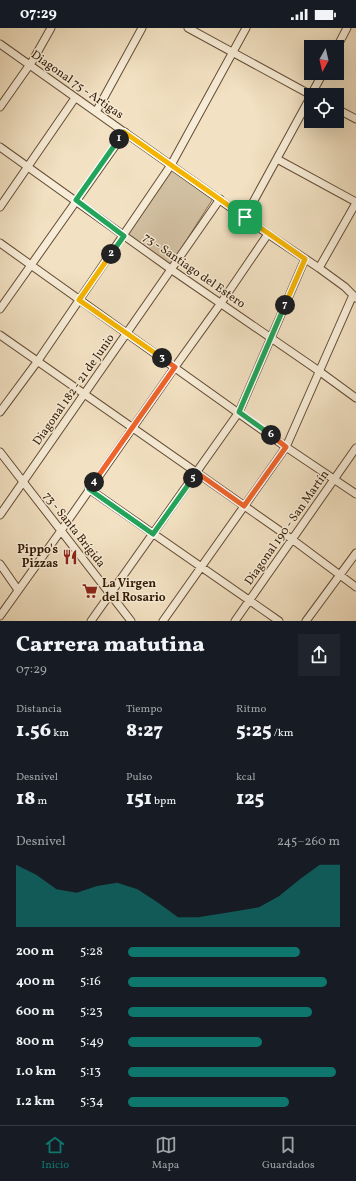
<!DOCTYPE html>
<html lang="es">
<meta charset="utf-8">
<style>
:root{--surface:#171b24;--page:#20242c;--text:#f1f3f6;--muted:#9ea1a6;--line:#363941;--accent:#0f766e}
body{margin:0;font-family:Vollkorn,serif;background:var(--page);color:var(--text);height:100vh;display:flex;flex-direction:column;font-size:15px;white-space:nowrap}
*{box-sizing:border-box;margin:0}
p{font-size:13px;color:var(--muted)}
.icon{flex:none;width:22px;height:22px;fill:none;stroke:currentColor;stroke-width:2;stroke-linecap:round;stroke-linejoin:round}
.map{position:relative;height:593px;overflow:hidden}
.sheet{display:flex;flex-direction:column;background:var(--surface);flex:1}
.sheet>*{flex:none}
.needle{width:26px;rotate:188deg}
.tools{position:absolute;left:304px;top:12px;display:grid;gap:8px}
.tools a{display:grid;place-items:center;width:40px;height:40px;border-radius:0px;background:var(--surface);box-shadow:0 4px 16px #0002;font-size:20px}
.pin{position:absolute;display:grid;place-items:center;width:34px;height:34px;color:#fff;margin:-17px;border-radius:8px;box-shadow:0 2px 6px #0006}
.km{position:absolute;width:20px;height:20px;margin:-10px;border-radius:50%;background:#222;color:#fff;font-size:11px;line-height:20px;text-align:center}
.round{display:grid;place-items:center;flex:none;width:42px;height:42px;border-radius:0px;background:var(--page)}
.summary{display:flex;align-items:center;justify-content:space-between;height:68px;padding:0 16px}
h1{font-size:22px;font-weight:800;line-height:30px}
.metrics{display:grid;grid-template-columns:repeat(3,1fr);gap:6px;height:68px;padding:4px 16px}
.metrics div{display:grid;align-content:center}
.metrics b{font-size:20px;font-weight:800}
.metrics small{font-size:11px;font-weight:400}
.metrics p{font-size:11px}
.chart{height:112px;padding:8px 16px}
.chart p{display:flex;justify-content:space-between}
.chart svg{width:100%;height:72px;margin-top:4px;fill:var(--accent);opacity:.7}
ul{padding:0 16px;list-style:none;font-size:13px}
li{display:grid;grid-template-columns:64px 48px 1fr;align-items:center;height:30px}
li i{height:10px;border-radius:5px;background:var(--accent)}
.status{display:flex;justify-content:space-between;align-items:center;height:28px;padding:0 20px;background:var(--surface);direction:ltr}
.status svg{height:11px;fill:currentColor}
.tabs{display:flex;justify-content:space-around;align-items:center;height:56px;border-top:1px solid var(--line);background:var(--surface);font-size:11px;color:var(--muted)}
.tabs a{display:grid;justify-items:center;gap:2px}
.tabs .selected{color:var(--accent)}
.map>svg:first-child{display:block}
.green{fill:#d2c0a2;stroke:#846e54}
.lines{fill:none;stroke-linecap:round;stroke-linejoin:round}
.minor-casing{stroke:#644d35;stroke-width:9}
.minor{stroke:#f7ecd7;stroke-width:7}
.split-1-casing{stroke:#fff;stroke-width:8}
.split-2-casing{stroke:#fff;stroke-width:8}
.split-3-casing{stroke:#fff;stroke-width:8}
.split-4-casing{stroke:#fff;stroke-width:8}
.split-5-casing{stroke:#fff;stroke-width:8}
.split-6-casing{stroke:#fff;stroke-width:8}
.split-7-casing{stroke:#fff;stroke-width:8}
.split-8-casing{stroke:#fff;stroke-width:8}
.split-1{stroke:#f5b400;stroke-width:5}
.split-2{stroke:#22a559;stroke-width:5}
.split-3{stroke:#f5b400;stroke-width:5}
.split-4{stroke:#f0652b;stroke-width:5}
.split-5{stroke:#22a559;stroke-width:5}
.split-6{stroke:#f0652b;stroke-width:5}
.split-7{stroke:#22a559;stroke-width:5}
.split-8{stroke:#f5b400;stroke-width:5}
.labels{text-anchor:middle;dominant-baseline:central;stroke-width:3;stroke-linejoin:round;paint-order:stroke}
.street-label{font-size:12px;fill:#351c06;stroke:#f7ecd7}
.poi-label{font-size:12px;font-weight:bold;fill:#351c06;stroke:#f7ecd7;text-anchor:end}
</style>
<div class="status"><b>07:29</b><svg viewBox="0 0 49 12"><path d="M0 12V9h3v3zM5 12V6h3v6zM10 12V3h3v9zM15 12V0h3v12zM26 1h20v11H26zM47 4h2v5h-2z"/></svg></div>
<div class="map">
<svg width="356" height="593" viewBox="0 0 356 593">
<rect width="100%" height="100%" fill="#f2e1c2"/>
<filter id="stains"><feTurbulence type="fractalNoise" baseFrequency=".005" numOctaves="4"/><feColorMatrix values="0 0 0 0 .2 0 0 0 0 .09 0 0 0 0 .02 0 0 0 .5 -.17"/></filter>
<radialGradient id="worn" r=".72"><stop offset=".6" stop-color="#630" stop-opacity="0"/><stop offset="1" stop-color="#630" stop-opacity=".3"/></radialGradient>
<path class="green" d="M172,139L214,169L170,238L126,207Z"/>
<g class="lines">
<defs>
<path id="minor" d="M188,0L311,67
M0,16L268,206L319,240L345,259L356,270
M337,19L347,0
M311,67L323,45
M0,79L33,32L51,0
M337,81L356,91
M96,84L142,0
M0,119L172,242L319,343L356,370
M277,131L356,174
M0,179L75,70
M245,189L311,68
M0,215L286,419L356,466
M319,240L356,175
M0,281L125,104
M0,307L293,512L356,559
M0,384L37,334L171,137L246,0
M0,424L131,593
M89,461L279,593
M0,487L220,171
M0,536L18,562
M0,588L60,504L175,339L221,275L268,206
M91,593L239,384L305,231
M163,593L286,419L353,267
M235,593L356,420
M306,593L356,525"/>
</defs>
<use href="#minor" class="minor-casing"/>
<use href="#minor" class="minor"/>
</g>
<g class="lines">
<defs>
<path id="split-1" d="M119,111L124,104L245,189"/>
<path id="split-2" d="M111,226L124,208L76,172L119,111"/>
<path id="split-3" d="M111,226L79,272L162,330"/>
<path id="split-4" d="M94,454L175,339L162,330"/>
<path id="split-5" d="M94,454L89,461L153,506L193,450"/>
<path id="split-6" d="M193,450L196,444L244,478L286,419L271,407"/>
<path id="split-7" d="M271,407L239,384L285,277"/>
<path id="split-8" d="M245,189L305,231L285,277"/>
</defs>
<use href="#split-1" class="split-1-casing"/>
<use href="#split-2" class="split-2-casing"/>
<use href="#split-3" class="split-3-casing"/>
<use href="#split-4" class="split-4-casing"/>
<use href="#split-5" class="split-5-casing"/>
<use href="#split-6" class="split-6-casing"/>
<use href="#split-7" class="split-7-casing"/>
<use href="#split-8" class="split-8-casing"/>
<use href="#split-1" class="split-1"/>
<use href="#split-2" class="split-2"/>
<use href="#split-3" class="split-3"/>
<use href="#split-4" class="split-4"/>
<use href="#split-5" class="split-5"/>
<use href="#split-6" class="split-6"/>
<use href="#split-7" class="split-7"/>
<use href="#split-8" class="split-8"/>
</g>
<defs>
<symbol id="restaurant-bare" viewBox="-9 -9 18 18"><path d="M-5-6h1v4h1v-4h1v4h1v-4h1v5L-1.5 .5V6h-2V.5L-5-1ZM5-6V6H3V1.5H1.5Q1.5-4 5-6Z" fill="#8f2418" stroke="#f7ecd7" stroke-width="2.5" paint-order="stroke"/></symbol>
<symbol id="supermarket-bare" viewBox="-9 -9 18 18"><path d="M-6-5.5h2.5l.6 2H6L4.5 2H-2.5L-4.4-4H-6ZM-1.5 3.2a1.3 1.3 0 1 0 .1 0ZM3 3.2a1.3 1.3 0 1 0 .1 0Z" fill="#8f2418" stroke="#f7ecd7" stroke-width="2.5" paint-order="stroke"/></symbol>
</defs>
<g fill-rule="evenodd">
<use href="#restaurant-bare" x="59" y="518" width="22" height="22"/>
<use href="#supermarket-bare" x="79" y="552" width="22" height="22"/>
</g>
<g class="labels">
<g class="street-label">
<text transform="translate(77 57) rotate(35)">Diagonal 75 - Artigas</text>
<text transform="translate(194 243) rotate(35)">73 - Santiago del Estero</text>
<text transform="translate(74 362) rotate(-55)">Diagonal 182 - 21 de Junio</text>
<text transform="translate(287 500) rotate(-55)">Diagonal 190 - San Martín</text>
<text transform="translate(74 502) rotate(52)">73 - Santa Brígida</text>
</g>
<g class="poi-label">
<text x="58" y="522">Pippo's<tspan x="58" dy="14">Pizzas</tspan></text>
<text x="102" y="556" text-anchor="start">La Virgen<tspan x="102" dy="14">del Rosario</tspan></text>
</g>
</g>
<rect width="100%" height="100%" filter="url(#stains)"/>
<rect width="100%" height="100%" fill="url(#worn)"/>
</svg>
<div class="tools">
<a><svg class="needle" viewBox="-14 -14 28 28"><path d="M0-13l5 13h-10z" fill="#e53935"/><path d="M0 13l5-13h-10z" fill="#9ea1a6"/></svg></a>
<a><svg class="icon" aria-label="locate" viewBox="0 0 24 24"><circle cx="12" cy="12" r="6"/><path d="M12 2v4M12 18v4M2 12h4M18 12h4"/></svg></a>
</div>
<div class="pin" style="left:245px;top:189px;background:#1e9e55"><svg class="icon" aria-label="arrive" viewBox="0 0 24 24"><path d="M6 21V4h12l-3 4 3 4H6"/></svg></div>
<b class="km" style="left:119px;top:111px">1</b>
<b class="km" style="left:111px;top:226px">2</b>
<b class="km" style="left:162px;top:330px">3</b>
<b class="km" style="left:94px;top:454px">4</b>
<b class="km" style="left:193px;top:450px">5</b>
<b class="km" style="left:271px;top:407px">6</b>
<b class="km" style="left:285px;top:277px">7</b>
</div>
<section class="sheet">
<div class="summary"><div><h1>Carrera matutina</h1><p>07:29</p></div><a class="round"><svg class="icon" aria-label="share" viewBox="0 0 24 24"><path d="M12 15V3M7 8l5-5 5 5M5 13v7h14v-7"/></svg></a></div>
<div class="metrics">
<div><p>Distancia</p><b>1.56<small> km</small></b></div>
<div><p>Tiempo</p><b>8:27</b></div>
<div><p>Ritmo</p><b>5:25<small> /km</small></b></div>
</div>
<div class="metrics">
<div><p>Desnivel</p><b>18<small> m</small></b></div>
<div><p>Pulso</p><b>151<small> bpm</small></b></div>
<div><p>kcal</p><b>125</b></div>
</div>
<div class="chart"><p><span>Desnivel</span>245–260 m</p>
<svg viewBox="0 0 160 44" preserveAspectRatio="none"><path d="M0 44V6L10 12L20 21L30 23L40 19L50 17L60 21L70 29L80 38L90 38L100 36L110 34L120 32L130 25L140 15L150 6L160 6V44z"/></svg>
</div>
<ul>
<li><b>200 m</b>5:28<i style="width:81%"></i></li>
<li><b>400 m</b>5:16<i style="width:94%"></i></li>
<li><b>600 m</b>5:23<i style="width:87%"></i></li>
<li><b>800 m</b>5:49<i style="width:63%"></i></li>
<li><b>1.0 km</b>5:13<i style="width:98%"></i></li>
<li><b>1.2 km</b>5:34<i style="width:76%"></i></li>
</ul>
</section>
<nav class="tabs">
<a class="selected"><svg class="icon" aria-label="home" viewBox="0 0 24 24"><path d="M3 11l9-7 9 7M6 9v11h12V9"/></svg>Inicio</a>
<a><svg class="icon" aria-label="map" viewBox="0 0 24 24"><path d="M3 6l6-2 6 2 6-2v14l-6 2-6-2-6 2zM9 4v14M15 6v14"/></svg>Mapa</a>
<a><svg class="icon" aria-label="saved" viewBox="0 0 24 24"><path d="M7 4h10v16l-5-4-5 4z"/></svg>Guardados</a>
</nav>
